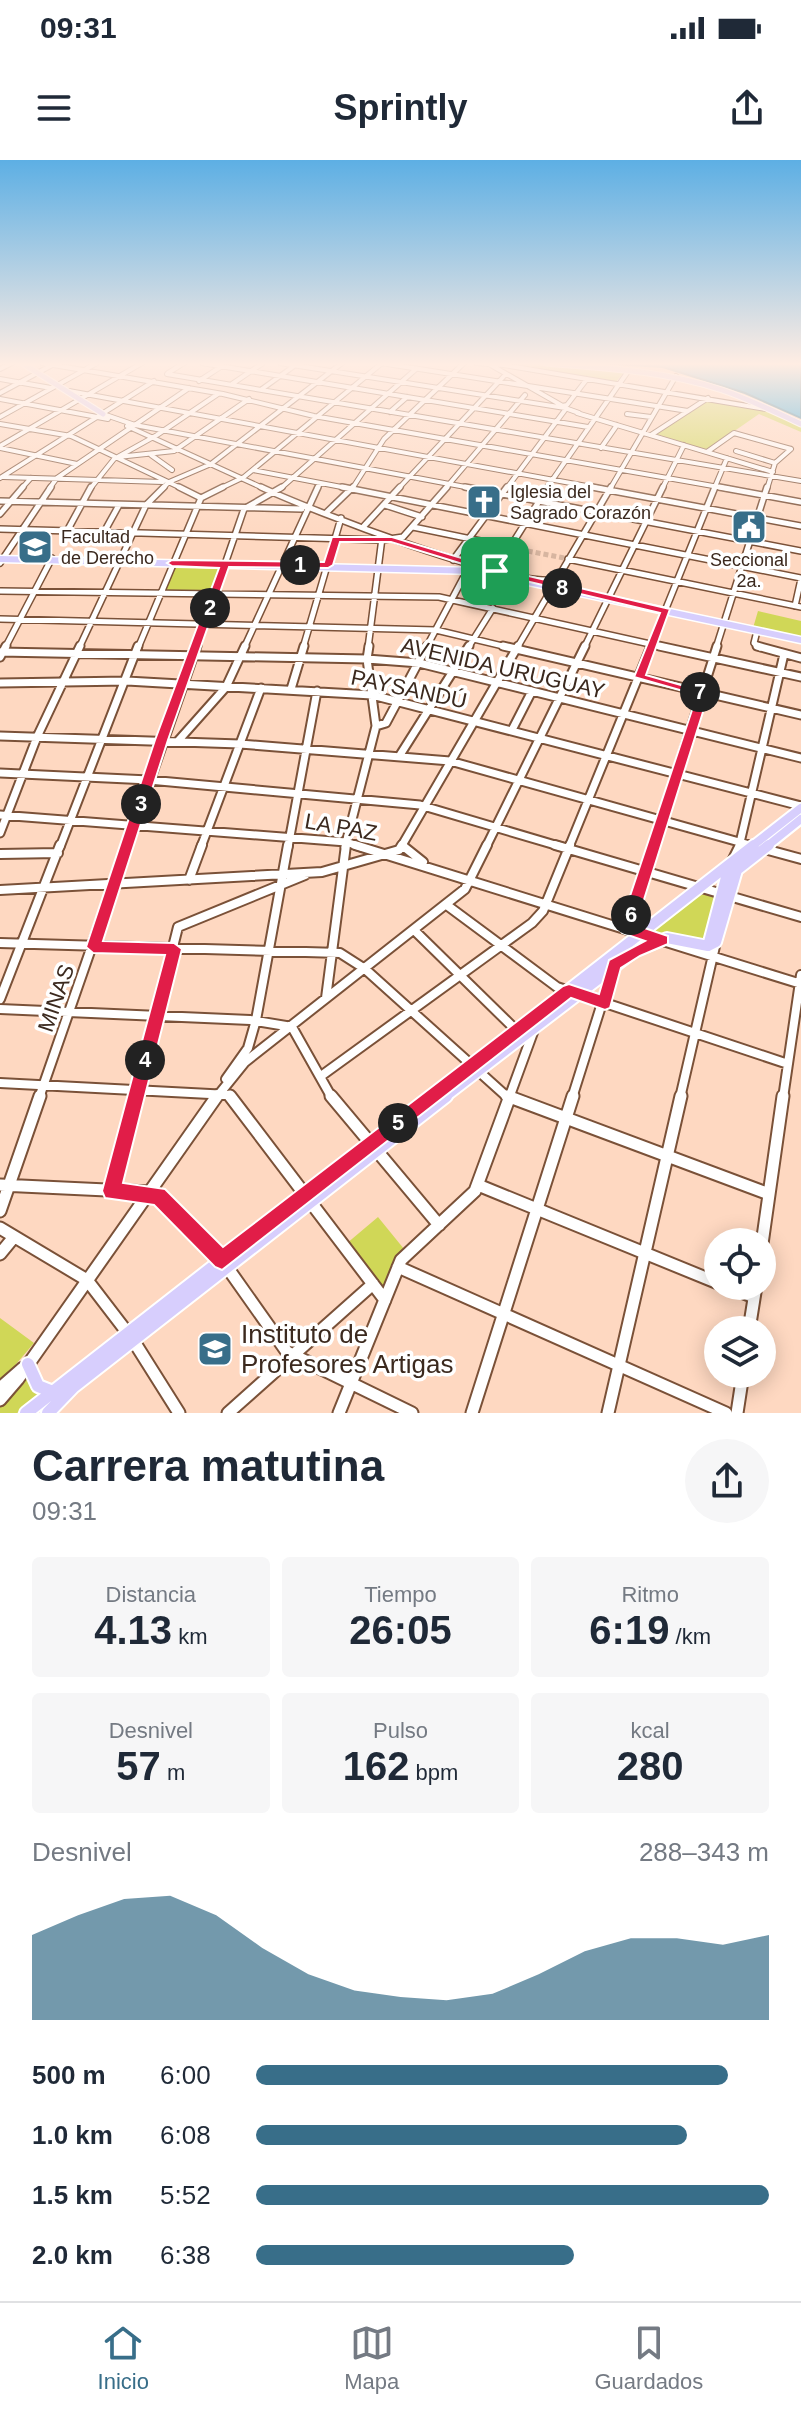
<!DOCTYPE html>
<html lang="es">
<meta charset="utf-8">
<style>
:root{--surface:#fff;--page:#f6f6f7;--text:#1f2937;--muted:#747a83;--line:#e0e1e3;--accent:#386e89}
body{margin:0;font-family:Arial,sans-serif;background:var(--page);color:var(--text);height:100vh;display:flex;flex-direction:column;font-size:30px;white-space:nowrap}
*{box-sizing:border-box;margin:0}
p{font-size:26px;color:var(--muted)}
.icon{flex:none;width:44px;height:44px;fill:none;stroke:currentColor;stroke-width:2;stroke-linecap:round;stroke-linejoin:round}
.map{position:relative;height:1253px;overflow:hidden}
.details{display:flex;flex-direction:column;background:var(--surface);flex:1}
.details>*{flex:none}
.fabs{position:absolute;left:704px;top:1068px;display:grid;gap:16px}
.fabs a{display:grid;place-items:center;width:72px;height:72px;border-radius:50%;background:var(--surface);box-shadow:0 4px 20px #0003;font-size:40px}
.pin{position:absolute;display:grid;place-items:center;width:68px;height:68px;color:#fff;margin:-34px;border-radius:16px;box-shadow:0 4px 12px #0006}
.km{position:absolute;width:40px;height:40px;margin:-20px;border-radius:50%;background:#222;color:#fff;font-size:22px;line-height:40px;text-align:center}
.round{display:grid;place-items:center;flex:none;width:84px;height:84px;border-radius:42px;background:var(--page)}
.summary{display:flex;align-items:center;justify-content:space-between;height:136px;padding:0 32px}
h1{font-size:44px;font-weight:700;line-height:60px}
.stats{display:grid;grid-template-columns:repeat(3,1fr);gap:12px;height:136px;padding:8px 32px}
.stats div{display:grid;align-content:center;border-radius:8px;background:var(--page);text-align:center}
.stats b{font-size:40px;font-weight:700}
.stats small{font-size:22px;font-weight:400}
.stats p{font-size:22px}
.chart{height:224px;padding:16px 32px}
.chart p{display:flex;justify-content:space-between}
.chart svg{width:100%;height:144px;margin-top:8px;fill:var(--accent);opacity:.7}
ul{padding:0 32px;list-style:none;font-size:26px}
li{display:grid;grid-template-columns:128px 96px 1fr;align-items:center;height:60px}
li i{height:20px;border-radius:10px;background:var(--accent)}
.status{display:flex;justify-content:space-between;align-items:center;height:56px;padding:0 40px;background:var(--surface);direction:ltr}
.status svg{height:22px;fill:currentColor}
header{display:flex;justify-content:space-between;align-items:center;height:104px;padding:0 32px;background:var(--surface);font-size:36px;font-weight:700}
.tab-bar{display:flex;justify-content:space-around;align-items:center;height:112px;border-top:2px solid var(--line);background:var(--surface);font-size:22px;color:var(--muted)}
.tab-bar a{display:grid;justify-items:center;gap:4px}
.tab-bar .on{color:var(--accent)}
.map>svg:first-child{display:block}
.green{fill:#d0d757}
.water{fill:#2da8dd;stroke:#3182a4;stroke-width:2}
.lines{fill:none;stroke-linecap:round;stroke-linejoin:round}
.minor-tunnel{stroke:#d7b5a0;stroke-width:5;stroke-dasharray:5 3;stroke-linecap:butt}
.minor-far4-casing{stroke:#7a5138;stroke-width:6}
.minor-far3-casing{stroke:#7a5138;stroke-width:8}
.minor-far2-casing{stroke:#7a5138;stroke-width:11}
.minor-far1-casing{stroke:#7a5138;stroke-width:12}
.minor-casing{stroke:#7a5138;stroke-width:15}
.major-far4-casing{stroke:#fff;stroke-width:7}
.major-far3-casing{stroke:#fff;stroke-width:9}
.major-far2-casing{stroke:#fff;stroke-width:12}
.major-far1-casing{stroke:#fff;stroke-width:14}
.major-casing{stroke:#fff;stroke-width:16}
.minor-far4{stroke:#fff;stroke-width:4}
.minor-far3{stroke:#fff;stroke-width:5}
.minor-far2{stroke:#fff;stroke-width:7}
.minor-far1{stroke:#fff;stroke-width:8}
.minor{stroke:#fff;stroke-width:11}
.major-far4{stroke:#d7cefd;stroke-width:5}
.major-far3{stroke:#d7cefd;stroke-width:6}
.major-far2{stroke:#d7cefd;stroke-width:8}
.major-far1{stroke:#d7cefd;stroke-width:10}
.major{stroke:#d7cefd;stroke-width:12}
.route{fill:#e11d48;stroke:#fff;stroke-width:2;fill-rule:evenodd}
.labels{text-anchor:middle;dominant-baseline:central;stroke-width:7;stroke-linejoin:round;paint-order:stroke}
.far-poi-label{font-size:18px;fill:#3b291e;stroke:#fff;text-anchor:start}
.street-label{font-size:22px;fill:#3b291e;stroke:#fff}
.near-poi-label{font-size:26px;fill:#3b291e;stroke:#fff;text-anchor:start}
</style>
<div class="status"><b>09:31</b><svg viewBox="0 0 49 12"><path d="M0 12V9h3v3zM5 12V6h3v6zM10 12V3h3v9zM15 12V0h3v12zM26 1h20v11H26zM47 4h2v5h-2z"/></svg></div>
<header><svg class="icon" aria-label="menu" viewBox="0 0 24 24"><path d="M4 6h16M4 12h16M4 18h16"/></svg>Sprintly<svg class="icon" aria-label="share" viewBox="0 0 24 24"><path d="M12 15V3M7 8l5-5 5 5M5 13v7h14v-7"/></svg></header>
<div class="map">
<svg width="801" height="1253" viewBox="0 0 801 1253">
<rect width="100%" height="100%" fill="#fed8c1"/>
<path class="green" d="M495,203H535L625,211L615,223Z
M710,239L773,253L801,266V272L759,254L707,290L656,274Z
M174,405L222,406L213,433L163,431Z
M758,451L801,461V478L753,468Z
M708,734L717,738L706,780L650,772L698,735Z
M378,1057L404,1089L384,1131L346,1084Z
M0,1158L34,1183L0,1223Z
M27,1215L43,1233L17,1253H0V1246Z"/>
<path class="water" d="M598,203H801V258L745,233L663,207Z"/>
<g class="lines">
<path class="minor-tunnel" d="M512,388L564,398"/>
<defs>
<path id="minor-far4" d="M42,203L223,234L314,256L730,329
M202,203L588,267
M280,203L565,248L579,253
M381,203L688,251
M476,203L504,205L766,249
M489,204L561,245
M0,209L12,203
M168,213L184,203
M167,214L801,321
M0,219L51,228
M199,221L222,206
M232,224L263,203
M262,229L294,206
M69,231L603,329
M0,233L54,204
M0,239L108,259
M562,246L567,245L587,219
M390,252L407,237
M577,253L773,312
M103,254L135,265L476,329
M627,254L651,257
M0,257L97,203
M0,264L71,276L183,329
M127,266L265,329
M651,275L708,238
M0,286L142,203
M0,288L77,304
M601,288L617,265
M736,291L775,303
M707,292L734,273L791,289
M151,295L172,310
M118,297L174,291L249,239
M253,310L352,329
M3,317L163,322
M0,318L154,221
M21,329L31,318
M49,329L57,318L189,228
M90,329L114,299L157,275L218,234
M162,329L169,322L211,304L342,203
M219,329L244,317L382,203
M280,329L416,209
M317,329L320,323
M352,329L384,279L464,203
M398,329L506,214
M445,329L525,235
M506,329L565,250
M546,329L629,210
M610,329L676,216
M662,329L684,285
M714,329L727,298
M767,329L775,303L791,289"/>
<path id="minor-far3" d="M179,327L201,338
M261,327C307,349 517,430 557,419
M342,327L801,418
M465,327L801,391
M592,327L801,366
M719,327L801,342
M0,341L302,349
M385,345L422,357
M326,353L353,327
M0,354L23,327
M364,366L400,327
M413,367L510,387
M0,369L382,380L403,377L447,327
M66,373L91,327
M103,374L119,345
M568,399L801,447
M453,400L507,327
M0,403L51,327
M495,411L548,327
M0,431L439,437L668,488
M795,446L801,419
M0,459L436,470L511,488
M757,471L754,483L760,488
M5,488L52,398
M79,488L146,345L164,327
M138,488L201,338L223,327
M196,488L244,349L282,327
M244,488L318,327
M303,488L341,358
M368,488L382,378
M426,488L469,407
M468,488L493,448
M517,488L611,327
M584,488L663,327
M650,488L715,327
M716,488L767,327"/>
<path id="minor-far2" d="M503,486L801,555
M659,486L801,517
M757,486L801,498
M0,492L367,499L419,503L801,598
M0,497L6,486
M0,523L127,521L372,535L801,646
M291,529L304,486
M376,566L386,563L427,486
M512,570L532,531
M0,576L240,584L450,601L757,687
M178,581L226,527L245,486
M400,595L469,486
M0,613L149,620L420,645L562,687
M0,655L346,682L361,687
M0,673L37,577L80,486
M60,687L138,486
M127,687L197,486
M201,687L261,528
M288,687L317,531
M345,687L376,566L367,499L369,486
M401,687L518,486
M486,687L585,486
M569,687L651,486
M653,687L717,486
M739,687L784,494"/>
<path id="minor-far1" d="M355,685L801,824
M555,685L801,757
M750,685L801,699
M403,686L423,702
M0,694L58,693
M732,701L740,685
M189,720L202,685
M0,730L322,712L399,690L402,685
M448,746L557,827L788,904
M627,769L654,685
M415,771L519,873
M0,783L340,793L365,809L505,935L512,938
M326,838L346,685
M0,839L60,685
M0,849L250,860L292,867L332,938
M321,916L532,763L543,751L570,685
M226,919L248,888L256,860L288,685
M0,923L229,935L231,938
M39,938L127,685
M135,938L178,767L305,715
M216,938L245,902L465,729L487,685
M509,938L535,867
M572,938L614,805
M680,938L716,782
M783,938L801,815"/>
<path id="minor" d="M230,936L385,1140
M331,936L439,1065
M507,936L769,1034
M0,1025L149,1032L159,1036L222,1100L287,1192L412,1253
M478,1025L718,1123
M111,1031L135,936
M0,1051L40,936
M0,1068L87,1120L133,1180L179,1253
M762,1084L783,936
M0,1094L14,1077
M398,1107L726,1253
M726,1126L754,1137
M749,1170L756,1126
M0,1228L23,1208
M0,1240L18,1219L217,936
M228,1253L373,1124
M339,1253L401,1100L475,1031L510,936
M472,1253L573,936
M608,1253L681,936
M737,1253L743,1214"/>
<path id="major-far4" d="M22,203L103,254
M546,203C605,208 665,211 722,230C749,239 775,252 801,264"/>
<path id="major-far3" d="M0,399L477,411L801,480"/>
<path id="major-far2" d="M751,687L801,648
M766,687L801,659"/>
<path id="major-far1" d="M708,786L716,782L737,710L769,685
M708,786L729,706
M430,938L754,685
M443,938L635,791L667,778L708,786"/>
<path id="major" d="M28,1204L38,1226L53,1232
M26,1253L432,936
M48,1253L73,1227L446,936"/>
</defs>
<use href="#minor-far4" class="minor-far4-casing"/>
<use href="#minor-far3" class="minor-far3-casing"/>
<use href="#minor-far2" class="minor-far2-casing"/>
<use href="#minor-far1" class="minor-far1-casing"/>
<use href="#minor" class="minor-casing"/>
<use href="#major-far4" class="major-far4-casing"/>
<use href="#major-far3" class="major-far3-casing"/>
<use href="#major-far2" class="major-far2-casing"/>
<use href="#major-far1" class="major-far1-casing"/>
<use href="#major" class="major-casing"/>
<use href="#minor-far4" class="minor-far4"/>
<use href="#minor-far3" class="minor-far3"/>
<use href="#minor-far2" class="minor-far2"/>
<use href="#minor-far1" class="minor-far1"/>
<use href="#minor" class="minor"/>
<use href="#major-far4" class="major-far4"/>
<use href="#major-far3" class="major-far3"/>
<use href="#major-far2" class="major-far2"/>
<use href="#major-far1" class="major-far1"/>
<use href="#major" class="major"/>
</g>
<linearGradient id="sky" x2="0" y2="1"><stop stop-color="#5dafe4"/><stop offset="0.54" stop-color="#ffede3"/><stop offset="1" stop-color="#ffede3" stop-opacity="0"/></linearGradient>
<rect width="801" height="378" fill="url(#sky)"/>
<path class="route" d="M332,377H392L498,409L670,449L646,515L709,533L636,765L668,776V784L640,796L621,808L610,848L605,850L571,838L222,1110L215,1107L154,1045L105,1038L102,1031L165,795L93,793L86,787L155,580L219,408L172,406L167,403L172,400L324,402ZM340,382H391L492,413L660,453L634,517L697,535L619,769L622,773L645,781L609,800L599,834L569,824L563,826L223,1087L165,1029L123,1023L182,789L174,783L103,781L168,580L229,407L328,408L333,405Z"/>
<defs>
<symbol id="church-square" viewBox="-11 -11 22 22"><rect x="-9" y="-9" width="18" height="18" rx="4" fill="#386e89" stroke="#fff"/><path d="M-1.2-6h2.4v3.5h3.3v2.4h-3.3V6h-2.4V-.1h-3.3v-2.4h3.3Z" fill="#fff"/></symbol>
<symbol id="civic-square" viewBox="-11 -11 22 22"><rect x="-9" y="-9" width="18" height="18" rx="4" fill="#386e89" stroke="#fff"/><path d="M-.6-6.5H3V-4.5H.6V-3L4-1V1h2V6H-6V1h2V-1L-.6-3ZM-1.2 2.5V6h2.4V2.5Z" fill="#fff"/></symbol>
<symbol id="university-square" viewBox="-11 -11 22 22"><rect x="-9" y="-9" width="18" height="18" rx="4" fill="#386e89" stroke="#fff"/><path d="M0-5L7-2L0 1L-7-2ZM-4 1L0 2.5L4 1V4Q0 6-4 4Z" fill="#fff"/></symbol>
</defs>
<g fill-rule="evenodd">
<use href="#church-square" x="464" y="322" width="40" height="40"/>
<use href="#civic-square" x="729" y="347" width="40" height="40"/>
<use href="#university-square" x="15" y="367" width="40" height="40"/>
<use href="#university-square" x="195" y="1169" width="40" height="40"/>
</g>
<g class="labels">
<g class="far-poi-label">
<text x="510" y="332">Iglesia del<tspan x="510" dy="21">Sagrado Corazón</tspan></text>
<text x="61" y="377">Facultad<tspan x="61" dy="21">de Derecho</tspan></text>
<text x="749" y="400" text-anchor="middle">Seccional<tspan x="749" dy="21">2a.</tspan></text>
</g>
<g class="street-label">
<text transform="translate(503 508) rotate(13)">AVENIDA URUGUAY</text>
<text transform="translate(409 529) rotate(12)">PAYSANDÚ</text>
<text transform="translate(341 667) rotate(10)">LA PAZ</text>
<text transform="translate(56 838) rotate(-71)">MINAS</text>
</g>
<g class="near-poi-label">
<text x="241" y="1174">Instituto de<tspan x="241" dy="30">Profesores Artigas</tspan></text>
</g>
</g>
</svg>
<div class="fabs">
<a><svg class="icon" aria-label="locate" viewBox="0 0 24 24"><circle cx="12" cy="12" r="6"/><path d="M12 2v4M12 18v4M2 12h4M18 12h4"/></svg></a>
<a><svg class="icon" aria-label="layers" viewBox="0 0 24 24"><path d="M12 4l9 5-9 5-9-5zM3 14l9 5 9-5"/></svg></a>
</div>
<div class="pin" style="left:495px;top:411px;background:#1e9e55"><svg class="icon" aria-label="arrive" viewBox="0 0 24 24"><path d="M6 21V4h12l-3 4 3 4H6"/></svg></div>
<b class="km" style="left:300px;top:405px">1</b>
<b class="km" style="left:210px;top:448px">2</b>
<b class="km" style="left:141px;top:644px">3</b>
<b class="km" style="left:145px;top:900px">4</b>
<b class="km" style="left:398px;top:963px">5</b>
<b class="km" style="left:631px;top:755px">6</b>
<b class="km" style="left:700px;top:532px">7</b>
<b class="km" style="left:562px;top:428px">8</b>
</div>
<section class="details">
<div class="summary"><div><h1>Carrera matutina</h1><p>09:31</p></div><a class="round"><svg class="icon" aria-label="share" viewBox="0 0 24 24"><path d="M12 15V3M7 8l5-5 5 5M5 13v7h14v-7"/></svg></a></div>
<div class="stats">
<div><p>Distancia</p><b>4.13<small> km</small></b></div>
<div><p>Tiempo</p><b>26:05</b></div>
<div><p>Ritmo</p><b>6:19<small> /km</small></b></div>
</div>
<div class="stats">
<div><p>Desnivel</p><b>57<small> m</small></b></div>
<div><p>Pulso</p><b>162<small> bpm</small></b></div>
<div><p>kcal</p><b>280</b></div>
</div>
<div class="chart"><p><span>Desnivel</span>288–343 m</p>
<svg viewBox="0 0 160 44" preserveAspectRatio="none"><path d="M0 44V18L10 12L20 7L30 6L40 12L50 22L60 30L70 35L80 37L90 38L100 36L110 30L120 23L130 19L140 19L150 21L160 18V44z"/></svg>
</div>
<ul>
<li><b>500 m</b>6:00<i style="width:92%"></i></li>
<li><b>1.0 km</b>6:08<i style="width:84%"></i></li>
<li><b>1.5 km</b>5:52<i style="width:100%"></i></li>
<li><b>2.0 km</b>6:38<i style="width:62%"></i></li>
</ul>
</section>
<nav class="tab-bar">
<a class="on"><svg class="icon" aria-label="home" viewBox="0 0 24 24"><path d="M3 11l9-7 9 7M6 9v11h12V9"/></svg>Inicio</a>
<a><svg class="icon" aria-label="map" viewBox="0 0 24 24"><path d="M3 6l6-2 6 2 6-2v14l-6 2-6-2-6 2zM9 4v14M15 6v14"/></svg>Mapa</a>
<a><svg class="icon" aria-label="saved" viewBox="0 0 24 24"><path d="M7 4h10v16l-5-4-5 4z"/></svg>Guardados</a>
</nav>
